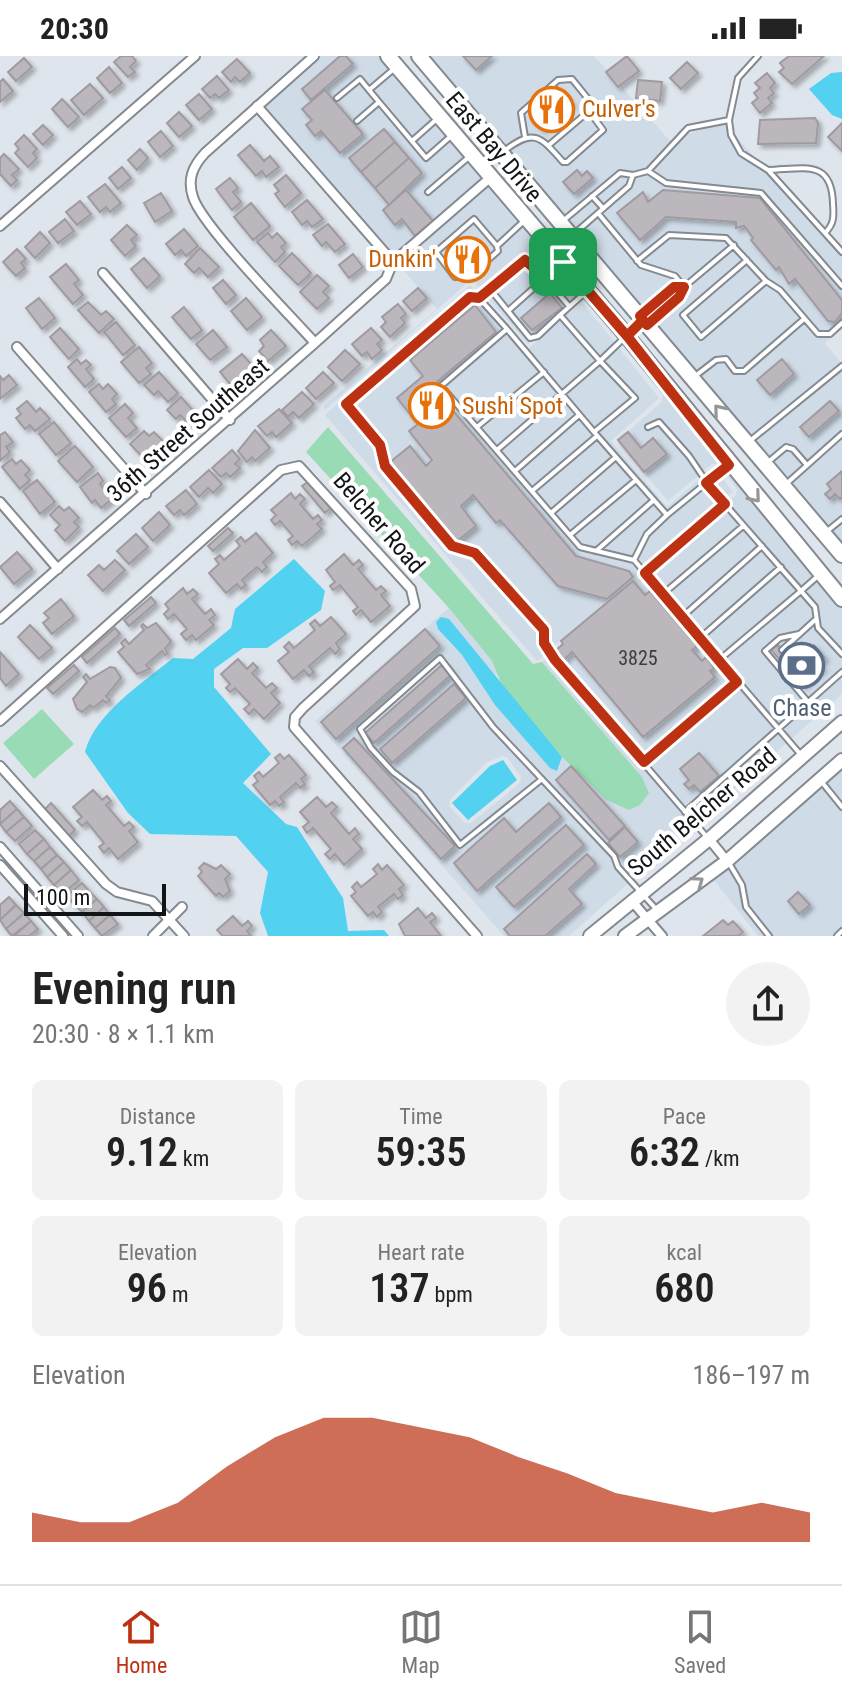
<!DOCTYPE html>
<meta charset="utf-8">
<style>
:root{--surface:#fff;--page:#f2f2f2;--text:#222;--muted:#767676;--line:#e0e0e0;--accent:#bb3111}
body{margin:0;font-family:"Roboto Condensed",sans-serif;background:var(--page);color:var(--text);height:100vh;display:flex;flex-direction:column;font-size:30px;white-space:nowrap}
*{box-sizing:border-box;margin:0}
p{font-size:26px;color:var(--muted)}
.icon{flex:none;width:44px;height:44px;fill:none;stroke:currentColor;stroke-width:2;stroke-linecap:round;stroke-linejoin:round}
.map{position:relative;height:880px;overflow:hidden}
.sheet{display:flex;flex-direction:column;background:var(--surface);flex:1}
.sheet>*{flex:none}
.scale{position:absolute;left:24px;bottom:20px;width:142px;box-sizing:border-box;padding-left:8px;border:4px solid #121517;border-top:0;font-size:22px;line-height:28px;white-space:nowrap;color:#121517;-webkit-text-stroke:6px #fff;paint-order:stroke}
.pin{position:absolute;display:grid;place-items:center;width:68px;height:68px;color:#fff;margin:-34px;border-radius:16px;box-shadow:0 4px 12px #0006}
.round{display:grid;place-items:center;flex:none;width:84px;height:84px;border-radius:42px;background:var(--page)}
.overview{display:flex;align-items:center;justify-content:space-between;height:136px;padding:0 32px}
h1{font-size:44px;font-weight:600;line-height:60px}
.metrics{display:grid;grid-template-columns:repeat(3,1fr);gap:12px;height:136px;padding:8px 32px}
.metrics div{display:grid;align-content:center;border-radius:12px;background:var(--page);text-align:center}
.metrics b{font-size:40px;font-weight:600}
.metrics small{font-size:22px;font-weight:400}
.metrics p{font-size:22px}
.chart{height:224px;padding:16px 32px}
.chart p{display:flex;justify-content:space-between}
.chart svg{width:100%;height:144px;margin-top:8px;fill:var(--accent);opacity:.7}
.status{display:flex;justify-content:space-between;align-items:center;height:56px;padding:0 40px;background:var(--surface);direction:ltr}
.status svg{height:22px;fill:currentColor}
.dock{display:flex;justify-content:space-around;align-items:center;height:112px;border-top:2px solid var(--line);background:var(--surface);font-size:22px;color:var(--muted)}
.dock a{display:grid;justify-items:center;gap:4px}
.dock .active{color:var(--accent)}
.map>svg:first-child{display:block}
.built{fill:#cfdbe7;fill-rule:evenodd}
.green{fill:#99dbb4}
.water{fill:#52d2f0}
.building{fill:#bcb6bd;stroke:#a09aa1;stroke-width:2;filter:url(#shadow)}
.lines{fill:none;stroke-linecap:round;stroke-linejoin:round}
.service-casing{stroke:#848a90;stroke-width:8}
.minor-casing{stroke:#848a90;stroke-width:12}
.secondary-casing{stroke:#848a90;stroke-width:16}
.primary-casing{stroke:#848a90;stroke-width:18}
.service{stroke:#fff;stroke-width:4}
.minor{stroke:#fff;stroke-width:8}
.secondary{stroke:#fff;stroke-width:12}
.primary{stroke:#fff;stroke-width:14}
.oneway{stroke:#949697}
.route-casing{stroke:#fff;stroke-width:16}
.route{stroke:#bb3111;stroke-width:10}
.labels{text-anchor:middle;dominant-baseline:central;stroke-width:8;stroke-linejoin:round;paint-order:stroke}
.number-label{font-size:20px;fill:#3c3d40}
.food-label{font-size:24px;fill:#c56008;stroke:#fff;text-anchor:start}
.street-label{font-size:24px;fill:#121517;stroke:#fff}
.service-label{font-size:24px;fill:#4e5e75;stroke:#fff}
</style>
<div class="status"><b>20:30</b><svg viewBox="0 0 49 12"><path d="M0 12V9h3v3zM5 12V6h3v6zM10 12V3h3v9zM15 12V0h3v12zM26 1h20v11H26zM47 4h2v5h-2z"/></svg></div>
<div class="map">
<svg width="842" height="880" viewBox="0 0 842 880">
<defs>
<filter id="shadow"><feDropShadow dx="3.5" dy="3.5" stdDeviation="2" flood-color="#0004"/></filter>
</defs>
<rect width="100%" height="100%" fill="#dfe5ec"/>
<path class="built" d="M321,0H380L484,121L394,199L265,51Z
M426,0H594L669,84L724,67L842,200V271L825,287L842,308V488Z
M490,128L617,277L724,413L842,551V638L569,880H504L315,665L449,552L492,605L498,620L444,582L462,599L495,649L550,712H559L562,701L595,733L649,737L642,721L542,606L736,439L737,433L718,408H712L668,445L617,385L662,346L663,339L586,243H579L528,288L474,226H468L325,354L323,350L437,253L398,208ZM502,700L507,701L521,721L520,727L471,767H465L449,750L450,744L486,707Z
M470,229L527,294L582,246L659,342L611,385L667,451L714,411L733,436L537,605L325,359Z
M842,710V880H758L712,822Z"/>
<path class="green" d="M328,371L533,608L542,606L642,721L649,737L640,749L629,754L607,744L563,702L503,632L492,605L449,552L306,396Z
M42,653L74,688L34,723L3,687Z"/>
<path class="water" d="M842,16V63L832,59L809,33L831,17Z
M294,503L325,535L321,554L267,592H243L214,613V631L271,698L243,727L286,768L297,771L343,842L348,875L384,874L389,880H268L260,857L268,816L236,780L150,778L128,757L85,696C95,657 143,627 173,602L193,603L231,572L235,553Z
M441,561L449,563L562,701L557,715L550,712L495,649L462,599L438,573L436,566Z
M503,704L517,724L468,764L452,747L490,710Z"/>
<path class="building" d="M121,0H132L136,5L130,11L135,16L128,21L114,6Z
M340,0H346L353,8L311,44L302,33Z
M463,0H492L476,14Z
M627,0L639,15L618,31L606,16Z
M789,0H824L792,28L779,16L784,12L780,7Z
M24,2L32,11L16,25L8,16Z
M237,3L250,17L240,26L235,21L231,26L222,16Z
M687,6L698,17L681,33L670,22Z
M109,11L122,27L110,37L97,22Z
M767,17L775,27L770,32L774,37L768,42L772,47L760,57L752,47L758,42L754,37L760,32L755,27Z
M217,20L229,34L219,42L215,38L210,42L202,33Z
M3,23L13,35L0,46V26Z
M638,24L662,26L660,45L636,42Z
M90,28L103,42L84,59L71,44Z
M557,31L572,48L542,73L530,59Z
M325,34L363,78L340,97L321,75L315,80L306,69L312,64L302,53Z
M199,38L212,53L199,64L186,49Z
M62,43L79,61L68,71L52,53Z
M179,56L192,70L179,81L167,67Z
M815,62L818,67L816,87L758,88L760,64Z
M842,67V95L828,81Z
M43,69L53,79L43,89L33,78Z
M384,73L395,86L361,116L349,102Z
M161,75L173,90L160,101L148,86Z
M24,79L37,93L33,97L37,102L28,111L15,97L19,93L15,88Z
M395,86L409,102L375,132L361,116Z
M250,89L264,105L270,100L279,111L266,121L262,115L256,120L238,99Z
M140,93L148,102L137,114L128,104Z
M4,98L19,113L12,119L17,124L11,130L0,118V102Z
M409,102L422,117L389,149L375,132Z
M122,111L131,122L118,133L109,122Z
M577,114L582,120L587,115L593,122L574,138L563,126Z
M286,119L301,137L285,151L275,138L279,135L274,129Z
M230,122L238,132L233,136L241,146L232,154L216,133Z
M105,128L121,147L110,156L106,151L100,156L88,141Z
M406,134L433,165L415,180L402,163L395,169L383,154Z
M663,134L760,142L842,244V257L835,266L828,265L795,223L789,228L779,211L776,214L751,184L753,182L744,170L736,172V166L666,161L640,184L617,157L643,136L648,146Z
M161,137L172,155L155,166L144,147Z
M307,144L323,163L312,171L307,165L302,169L292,156Z
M80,145L91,158L77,169L66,156Z
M251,147L270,170L253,184L234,161Z
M65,163L74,175L58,187L49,176Z
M328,168L345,188L335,196L326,186L322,190L313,179Z
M127,169L137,179L131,184L136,190L125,200L111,184Z
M184,173L198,190L186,200L181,194L175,199L166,188Z
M40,176L50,187L35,202L25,191Z
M268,177L272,182L277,177L286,187L281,191L285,196L275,206L257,186Z
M468,186L480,202L459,219L450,209L456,204L451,199Z
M200,192L219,211L208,221L199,212L194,217L185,208Z
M17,193L26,203L21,207L25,212L16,220L3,206Z
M292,197L311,217L298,229L279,210Z
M353,198L363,211L349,222L339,209Z
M144,202L160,220L147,232L131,213Z
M66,208L79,224L74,228L83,239L73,248L50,221Z
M317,219L329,230L323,236L329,242L317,253L300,236Z
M223,224L236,239L226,248L213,232Z
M418,232L427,242L412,255L403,245Z
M550,237L562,252L532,274L521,262Z
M39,242L55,262L42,273L26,252Z
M246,242L262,261L247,274L231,255Z
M88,246L101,259L106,255L114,263L99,277L78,254Z
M398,248L406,258L401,262L405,267L390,281L381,271L386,266L382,261Z
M475,249L496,276L432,330L576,500L629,515L633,521L607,543L558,530L500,464L496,467L473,439L461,450L476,470L456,486L389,407L410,390L426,410L432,404L409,375L418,368L397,342L423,320L410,304Z
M184,251L202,274L191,283L172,261Z
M116,266L135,289L123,299L104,276Z
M60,272L79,293L69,303L50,281Z
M371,272L382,284L377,288L382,294L372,303L367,296L362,300L352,288Z
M213,274L227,291L210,304L196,288Z
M271,274L286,290L268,305L259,295L264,290L260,284Z
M139,291L152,307L146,312L151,318L139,327L121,306Z
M345,294L360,308L342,325L328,311Z
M242,298L252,309L247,314L251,320L241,329L236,323L230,328L220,316Z
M77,303L81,308L86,304L91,309L86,313L94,323L85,331L68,311Z
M782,303L794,318L770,339L757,324Z
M159,316L178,337L168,346L158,335L154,339L144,329Z
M323,316L334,327L316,343L306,332Z
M9,319L17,329L0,343V320L3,324Z
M99,328L103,333L108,328L117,338L112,343L116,348L106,356L89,336Z
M302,336L314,348L299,362L293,356L288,361L282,354Z
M181,341L198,360L189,368L180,359L176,363L167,354Z
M27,345L36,356L40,352L50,363L35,375L30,369L25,373L16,362L21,358L17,353Z
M830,345L839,355L809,381L800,371Z
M125,348L133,357L128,362L137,372L126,381L109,362Z
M279,353L292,367L276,381L272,376L267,380L258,370Z
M54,366L71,387L56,399L39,378Z
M255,374L270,392L255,405L252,401L247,406L238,395Z
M144,375L149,380L154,376L164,386L159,391L164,396L150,409L130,388Z
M5,376L13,386L6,391L10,396L0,405V379Z
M628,376L641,392L653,382L667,398L644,416L618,384Z
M75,390L93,411L77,426L58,405Z
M232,394L240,403L235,408L240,412L230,421L226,417L221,421L212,412Z
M12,403L16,408L21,404L30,414L25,419L30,424L20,433L2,411Z
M209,414L222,428L213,437L208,432L199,441L190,431Z
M842,415V441L840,443L835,438L830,443L825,438L831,433L827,428Z
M98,417L103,425L100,428L112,443L101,452L95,444L92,447L80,431Z
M37,424L55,446L40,458L23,435Z
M309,425L332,451L325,457L302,430Z
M186,434L197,448L184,459L180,454L174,459L166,450Z
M291,437L295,443L300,438L305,443L300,448L313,463L318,459L322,464L317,468L322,473L302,490L297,485L292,489L288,484L293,480L280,465L275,469L271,464L276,459L271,454Z
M59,450L64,455L69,451L79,462L74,466L79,471L65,485L55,474L60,469L50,459Z
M159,456L170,469L153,485L142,472Z
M228,472L233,477L213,495L208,490Z
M256,477L273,497L263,506L267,511L262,516L257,511L242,524L246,529L241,533L237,528L226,537L209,517L219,508L215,503L220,499L224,504L240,490L236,485L241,481L245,486Z
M136,478L148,491L129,508L117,495Z
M17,496L32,513L14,528L0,511Z
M344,498L353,509L359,504L363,509L358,513L376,534L381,530L386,535L381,539L390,550L371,566L361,554L356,559L353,555L358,551L340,529L333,534L330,530L335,526L326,514Z
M115,504L125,514L103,535L88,519L99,509L104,514Z
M633,525L645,539L650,535L697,590L692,594L702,605L706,601L714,612L710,615L715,621L643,681L572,596L564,604L556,594L563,588L561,585Z
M183,532L187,538L193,533L198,538L192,543L205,558L211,553L215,559L209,564L214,569L196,584L192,579L186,584L181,578L187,573L174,558L168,563L164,558L169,553L165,548Z
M151,541L156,547L129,570L124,564Z
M61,543L74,560L52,578L43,567L49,562L44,557Z
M331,561L346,578L336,587L340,593L335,598L330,592L309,610L314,616L309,620L304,614L293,623L278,605L289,596L284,591L289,586L294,592L315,574L310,568L315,564L320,570Z
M156,567L171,585L165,593L168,597L165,599L162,595L146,609L150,613L137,618L118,596L124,591L121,587L125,583L129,588L144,574L141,570L143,568L147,572Z
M30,569L52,592L39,603L18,581Z
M115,572L120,578L87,607L82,601Z
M425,573L440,590L336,683L321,666Z
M778,589L791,604L814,589L825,602L819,608L823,612L803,629L771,594Z
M0,596L19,618L6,630L0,622Z
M238,603L247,613L253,607L258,612L252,617L266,632L272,627L277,632L271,637L280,647L264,663L254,653L249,658L244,653L250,648L235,632L230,636L226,632L230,628L221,618Z
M444,607L453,617L374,687L365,677Z
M74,609L79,615L53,638L47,632Z
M110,611L115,612L121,622L106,640L110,644L106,647L103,644L93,652L90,649L82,656L77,653L73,643L87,626L83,621L86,618L90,623Z
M454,628L466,642L392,707L380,693Z
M354,682L455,790L441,803L343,692Z
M699,697L719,720L700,736L694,729L689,733L684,728L689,724L680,713Z
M280,698L284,703L289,699L306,719L301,723L305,728L300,732L296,727L280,741L284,746L279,750L275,745L270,749L253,729L258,725L254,720L259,716L263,721L279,707L275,702Z
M571,710L625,770L609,784L556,724Z
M93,734L102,744L107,740L111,745L106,749L124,770L129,766L134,771L129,775L138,786L118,803L109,792L104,797L99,791L104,787L87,766L82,770L77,765L82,761L73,751Z
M317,741L326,751L332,746L337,751L331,757L349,778L355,772L359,778L353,783L362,793L344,809L335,798L330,803L325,798L331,793L313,772L307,777L303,771L309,766L300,756Z
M10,745L17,753L0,768V754Z
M51,747L75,774L69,780L45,753Z
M549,747L561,761L477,835L454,807L504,762L516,776Z
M17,753L24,761L6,776L0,768Z
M24,761L32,770L15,785L6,776Z
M566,769L584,789L514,851L496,831Z
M625,771L638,786L620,801L608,787Z
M35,774L44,783L27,798L19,788Z
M44,783L50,791L34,805L27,798Z
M50,791L57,799L41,813L34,805Z
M587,798L596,808L569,833L582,848L545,880H510L504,873Z
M57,799L64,806L47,821L41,813Z
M64,806L71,814L54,829L47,821Z
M204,807L216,813L221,809L230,818L225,823L230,835L223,841L219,837L216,840L198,820L202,816L199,812Z
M378,808L382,814L387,809L404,829L399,833L403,839L398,843L394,838L378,851L382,856L377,861L373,856L368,860L351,840L356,836L352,831L357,826L361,831L377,818L373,813Z
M71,814L79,824L62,838L54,829Z
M82,827L90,836L75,849L67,840Z
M90,836L97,843L82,856L75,849Z
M798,836L810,849L799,858L788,845Z
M9,841L16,849L0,864V849Z
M97,843L104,851L89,865L82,856Z
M16,849L24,857L6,873L0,864Z
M104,851L110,859L95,872L89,865Z
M418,852L426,862L432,857L436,862L430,866L441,880H405L399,868Z
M24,857L31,865L12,880L6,873Z
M110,859L118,868L102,880L95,872Z
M233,860L242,870L248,865L252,870L247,875L251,880H223L217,874Z
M723,864L728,869L733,865L743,876L738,880H703Z
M31,865L38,873L29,880H14Z"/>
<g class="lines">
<defs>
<path id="service" d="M337,42L360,23L369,34L395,12
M379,46L426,102L451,80
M729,64L738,22L758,0
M357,65L379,46L369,34
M525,81L521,57L558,24L572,23L589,44V55
M412,85L438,62
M504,95C534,72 540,80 563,106H567L603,74L589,55L549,89
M768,114C803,113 832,102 833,148C834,161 834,168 825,177
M648,115L666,127L761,137L842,230
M633,119L648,115L688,72L729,64L731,79L741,97L768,114L842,196
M428,136L470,100
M592,140L603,152
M598,157L641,209L675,220L684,231
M564,164L620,117L633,119L629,130L574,178
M497,190L498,195L469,221H455L436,196L474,163L497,190L525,164
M747,204L683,259L701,281L766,225
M637,205L669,179L726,182L766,225L780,234L818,278H830L842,267
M561,208L545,222L569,250
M490,233L530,282L538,280L560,259
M479,242L525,204L545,222L508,255
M644,257L674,231H684
M648,267L679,241L684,231L734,189
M507,273L594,376L635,342L600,305L623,283
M694,321L716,304L726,303L735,315H744L804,263
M477,371L544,316
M648,371L659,366L689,400L710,431L801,535L719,604
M594,376L667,459L727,410
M751,384L842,310
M497,394L600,305L560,259L587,235
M767,407L786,391L793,393L807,409
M515,415L579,359
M785,429L842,378
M532,435L597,380
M551,457L616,401
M826,476L842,463
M570,479L636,424
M596,495L654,444
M634,504L647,478L667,459
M645,517L725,449
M819,519L801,535L815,551L818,572L842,598
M663,538L743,470
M682,561L762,490
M799,578L780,582L765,595L808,646
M700,582L781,511
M782,594L815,564
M644,706L737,626
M542,723L460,789L419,736L393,716L371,692L360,673L440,602L493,671L614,800L618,811L656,853
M821,725L842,751
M685,756L842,616
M706,780L555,604L544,587V574L475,497L452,490L385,410L380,389L346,348L470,241L479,242L507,273L441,330L580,491L634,504L801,699
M729,807L742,829L746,851L769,880
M837,880L842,875"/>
<path id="minor" d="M314,0L205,97C193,110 187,123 193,141C202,170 290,259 315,287
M257,50L393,206
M0,170L195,0
M103,217L230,364
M17,291L146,438
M0,446L58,513
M0,563L315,287L386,223L393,206L491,121
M0,665L281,414L299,410L411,533L415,550L303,652L295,661L294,671L477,880
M0,710L106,828L117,836L152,845L184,880
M709,783L727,805
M0,791L78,880
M0,809L63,880
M631,844L662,880
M153,880L182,851"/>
<path id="secondary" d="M590,880L709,783L842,666
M625,880L727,805L842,704"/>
<path id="primary" d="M388,0L621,273L842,543
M419,0L842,499"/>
</defs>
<use href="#service" class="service-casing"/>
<use href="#minor" class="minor-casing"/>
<use href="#secondary" class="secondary-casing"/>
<use href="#primary" class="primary-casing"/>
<use href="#service" class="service"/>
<use href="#minor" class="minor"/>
<use href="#secondary" class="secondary"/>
<use href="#primary" class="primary"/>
</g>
<defs><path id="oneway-chevron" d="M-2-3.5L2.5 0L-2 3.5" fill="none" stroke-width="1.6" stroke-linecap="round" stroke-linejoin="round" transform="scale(2)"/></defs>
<g class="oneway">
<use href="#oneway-chevron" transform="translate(719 354) rotate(-130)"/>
<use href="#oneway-chevron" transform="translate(755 441) rotate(50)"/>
<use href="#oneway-chevron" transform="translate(698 826) rotate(-36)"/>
</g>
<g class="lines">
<defs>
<path id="route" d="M563,206L545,222L525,204L479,242L470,241L346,348L380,389L385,410L452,490L475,497L544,574V587L555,604L644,706L737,626L645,517L725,448L706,427L729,409L627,280L643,264L647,269L679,241L684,231H674L640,260L643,264L627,280L563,206"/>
</defs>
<use href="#route" class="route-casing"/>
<use href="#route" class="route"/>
</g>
<defs>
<symbol id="restaurant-ring" viewBox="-11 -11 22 22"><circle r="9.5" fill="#fff" stroke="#e8710a" stroke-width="1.5"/><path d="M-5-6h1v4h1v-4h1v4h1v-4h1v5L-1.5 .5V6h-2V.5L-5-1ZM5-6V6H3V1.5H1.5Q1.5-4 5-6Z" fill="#e8710a"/></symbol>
<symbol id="bank-ring" viewBox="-11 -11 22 22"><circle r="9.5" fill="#fff" stroke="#5c6f8a" stroke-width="1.5"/><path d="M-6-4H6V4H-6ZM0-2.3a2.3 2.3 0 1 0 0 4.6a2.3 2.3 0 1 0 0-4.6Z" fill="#5c6f8a"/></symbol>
</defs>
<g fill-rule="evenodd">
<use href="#restaurant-ring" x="526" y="28" width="51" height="51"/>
<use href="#restaurant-ring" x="442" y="178" width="51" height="51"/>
<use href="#restaurant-ring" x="406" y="324" width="51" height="51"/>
<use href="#bank-ring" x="776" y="584" width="51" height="51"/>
</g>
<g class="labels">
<g class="number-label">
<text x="638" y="602">3825</text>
</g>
<g class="food-label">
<text x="582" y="53">Culver's</text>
<text x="436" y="203" text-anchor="end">Dunkin'</text>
<text x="462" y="350">Sushi Spot</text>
</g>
<g class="street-label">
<text transform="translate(494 91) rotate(50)">East Bay Drive</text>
<text transform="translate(188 374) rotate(-41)">36th Street Southeast</text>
<text transform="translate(379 467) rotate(49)">Belcher Road</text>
<text transform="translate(702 756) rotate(-40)">South Belcher Road</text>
</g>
<g class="service-label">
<text x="802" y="652">Chase</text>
</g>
</g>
</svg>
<div class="scale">100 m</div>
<div class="pin" style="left:563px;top:206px;background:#1e9e55"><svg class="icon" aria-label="arrive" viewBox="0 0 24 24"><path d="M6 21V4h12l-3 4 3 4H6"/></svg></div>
</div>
<section class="sheet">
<div class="overview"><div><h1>Evening run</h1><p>20:30 · 8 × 1.1 km</p></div><a class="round"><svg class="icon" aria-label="share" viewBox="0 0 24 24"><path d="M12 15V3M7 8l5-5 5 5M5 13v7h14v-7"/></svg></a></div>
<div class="metrics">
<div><p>Distance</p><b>9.12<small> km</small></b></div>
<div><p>Time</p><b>59:35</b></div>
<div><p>Pace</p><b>6:32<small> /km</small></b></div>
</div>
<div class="metrics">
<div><p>Elevation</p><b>96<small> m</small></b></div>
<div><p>Heart rate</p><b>137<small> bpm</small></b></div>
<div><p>kcal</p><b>680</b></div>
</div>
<div class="chart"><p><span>Elevation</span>186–197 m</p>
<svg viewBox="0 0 160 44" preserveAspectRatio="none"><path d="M0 44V35L10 38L20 38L30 32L40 21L50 12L60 6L70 6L80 9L90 12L100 18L110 23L120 29L130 32L140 35L150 32L160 35V44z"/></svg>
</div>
</section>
<nav class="dock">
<a class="active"><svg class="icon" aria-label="home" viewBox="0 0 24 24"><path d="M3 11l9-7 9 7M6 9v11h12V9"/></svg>Home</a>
<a><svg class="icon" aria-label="map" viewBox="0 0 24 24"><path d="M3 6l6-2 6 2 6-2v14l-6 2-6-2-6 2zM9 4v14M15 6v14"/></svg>Map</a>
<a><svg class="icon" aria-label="saved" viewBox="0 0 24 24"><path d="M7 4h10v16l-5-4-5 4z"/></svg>Saved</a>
</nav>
